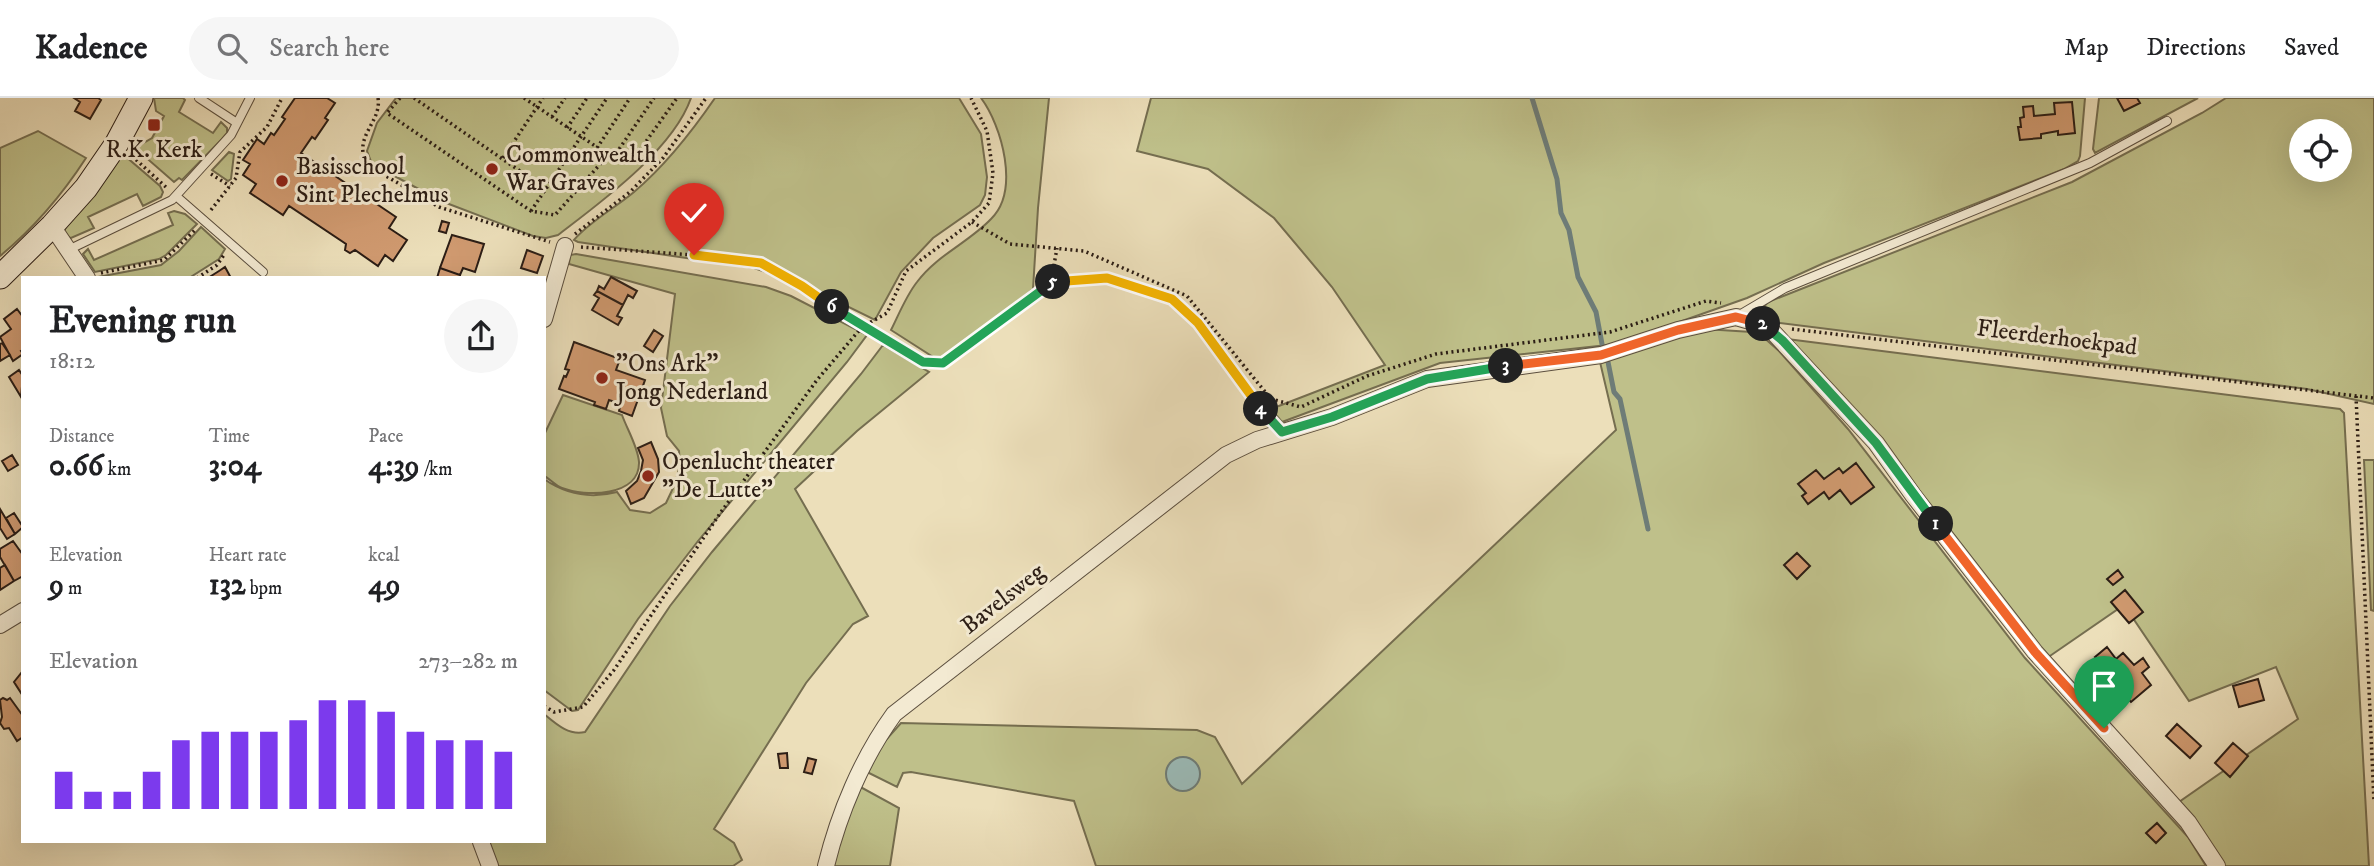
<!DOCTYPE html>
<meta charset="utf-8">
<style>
:root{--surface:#fff;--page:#f6f6f6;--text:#202124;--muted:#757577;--line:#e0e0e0;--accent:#7c3aed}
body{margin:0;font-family:"IM FELL DW Pica",serif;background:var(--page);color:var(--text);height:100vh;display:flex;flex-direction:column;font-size:26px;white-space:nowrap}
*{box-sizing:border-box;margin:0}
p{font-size:23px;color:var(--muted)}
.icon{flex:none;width:38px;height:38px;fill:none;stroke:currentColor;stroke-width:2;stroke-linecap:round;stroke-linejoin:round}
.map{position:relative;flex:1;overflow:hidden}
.side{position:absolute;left:21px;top:178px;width:525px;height:567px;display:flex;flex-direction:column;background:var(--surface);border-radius:0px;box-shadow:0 7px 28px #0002}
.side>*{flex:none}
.controls{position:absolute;left:2289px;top:21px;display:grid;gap:14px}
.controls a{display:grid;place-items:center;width:63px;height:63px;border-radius:50%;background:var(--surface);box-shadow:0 7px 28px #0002;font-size:35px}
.pin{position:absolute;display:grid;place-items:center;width:60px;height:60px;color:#fff;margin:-72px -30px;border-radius:50% 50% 50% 0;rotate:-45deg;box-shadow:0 0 7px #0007}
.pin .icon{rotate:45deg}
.km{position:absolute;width:35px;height:35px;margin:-18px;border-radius:50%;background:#222;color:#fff;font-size:19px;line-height:35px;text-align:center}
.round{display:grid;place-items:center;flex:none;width:74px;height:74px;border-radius:37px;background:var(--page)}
.head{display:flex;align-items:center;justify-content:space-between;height:119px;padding:0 28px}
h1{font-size:38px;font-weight:800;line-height:52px}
.metrics{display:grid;grid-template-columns:repeat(3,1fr);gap:10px;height:119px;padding:7px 28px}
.metrics div{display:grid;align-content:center}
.metrics b{font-size:30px;font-weight:800}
.metrics small{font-size:19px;font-weight:400}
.metrics p{font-size:19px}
.chart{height:196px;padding:14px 28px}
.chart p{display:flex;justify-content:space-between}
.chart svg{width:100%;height:126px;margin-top:7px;stroke:var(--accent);stroke-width:6}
header{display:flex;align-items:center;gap:42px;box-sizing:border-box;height:98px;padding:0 35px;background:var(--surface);border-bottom:2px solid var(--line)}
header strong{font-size:33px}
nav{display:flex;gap:38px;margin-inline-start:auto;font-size:24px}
.search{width:490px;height:63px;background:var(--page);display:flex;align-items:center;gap:18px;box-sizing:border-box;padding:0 24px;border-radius:38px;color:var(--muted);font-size:26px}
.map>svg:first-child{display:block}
.green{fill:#bfc08a;stroke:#756e50;stroke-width:2;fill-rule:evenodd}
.water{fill:#9bbbb8;stroke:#6e7c77;stroke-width:2}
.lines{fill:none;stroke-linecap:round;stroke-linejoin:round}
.stream{stroke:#6e7c77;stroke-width:5}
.building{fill:#d09a70;stroke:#2b1d15;stroke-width:2}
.lane-casing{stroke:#5b4e3e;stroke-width:10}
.street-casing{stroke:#5b4e3e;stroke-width:18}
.secondary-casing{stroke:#2b1d15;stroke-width:25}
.path{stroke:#2b1d15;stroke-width:3.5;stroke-dasharray:2 3.5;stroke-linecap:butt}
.lane{stroke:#f3ead2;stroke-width:8}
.street{stroke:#f3ead2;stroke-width:16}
.secondary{stroke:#f3ead2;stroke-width:23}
.split-1-casing{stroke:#fff;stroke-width:14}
.split-2-casing{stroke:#fff;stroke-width:14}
.split-3-casing{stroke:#fff;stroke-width:14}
.split-4-casing{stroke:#fff;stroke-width:14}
.split-5-casing{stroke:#fff;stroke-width:14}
.split-6-casing{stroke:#fff;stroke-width:14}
.split-7-casing{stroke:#fff;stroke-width:14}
.split-1{stroke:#f0652b;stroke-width:9}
.split-2{stroke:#22a559;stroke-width:9}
.split-3{stroke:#f0652b;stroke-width:9}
.split-4{stroke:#22a559;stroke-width:9}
.split-5{stroke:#f5b400;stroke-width:9}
.split-6{stroke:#22a559;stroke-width:9}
.split-7{stroke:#f5b400;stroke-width:9}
.poi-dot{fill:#8f2418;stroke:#f3ead2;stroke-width:2.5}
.labels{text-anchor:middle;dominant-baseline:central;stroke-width:6;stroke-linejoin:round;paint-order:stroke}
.poi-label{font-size:24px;fill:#2b1d15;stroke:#f3ead2;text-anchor:start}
.street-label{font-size:24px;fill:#2b1d15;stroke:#f3ead2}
</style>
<header>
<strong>Kadence</strong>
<div class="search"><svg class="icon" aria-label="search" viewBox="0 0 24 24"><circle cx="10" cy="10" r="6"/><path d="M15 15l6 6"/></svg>Search here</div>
<nav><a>Map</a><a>Directions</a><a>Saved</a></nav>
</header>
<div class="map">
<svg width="2374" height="768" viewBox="0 0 2374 768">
<rect width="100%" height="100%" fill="#ecdfba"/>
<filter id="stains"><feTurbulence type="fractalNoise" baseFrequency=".00286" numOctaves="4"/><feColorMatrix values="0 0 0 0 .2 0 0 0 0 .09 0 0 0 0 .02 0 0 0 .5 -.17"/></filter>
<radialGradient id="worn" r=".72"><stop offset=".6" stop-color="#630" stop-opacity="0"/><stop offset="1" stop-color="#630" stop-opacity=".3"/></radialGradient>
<path class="green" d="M154,0H183L185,2L179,14L213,35L221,24L227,30V35L222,41L182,82L179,80L174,84L135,50L152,40L164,18L156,13Z
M396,0H691C673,52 601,104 558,137L546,140L533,138L441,103L372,66L367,53L377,25Z
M715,0H959L981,36L987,79L985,97L980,107L933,140L901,174L875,222L802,186L754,170L578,144L574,142C589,124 615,110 634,94C666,67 691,35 715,0Z
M981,0H1049L1038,110L1033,191L941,264L891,232C899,216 906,198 917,184C937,157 968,145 991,121C1020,93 1002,28 981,0Z
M1151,0H2085L2080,58L2078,63L2064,71L1824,165L1747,200L1617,246L1440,265L1282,324L1271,311L1385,267L1332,189L1274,120L1208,71L1137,53Z
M2099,0H2198L2095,55L2093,51Z
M2226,0H2374V306L2307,291L1772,224L1766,216L1764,209L1768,204L2072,84L2202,15ZM2301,33H2340V72H2301Z
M38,33L86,60C62,97 34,130 0,158V50Z
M229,54L234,56L231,81L228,83L212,72Z
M121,57L125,58L160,88L163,94L161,99L143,108L137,96L88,119L94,130L71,140L67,139L64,132Z
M174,113L185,116L197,126L166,157L159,161L95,174L83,156L88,151L94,162L173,127L168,115Z
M201,129L225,151L219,161L189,180L98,179L161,167L179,153Z
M576,156L766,189L791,198L867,237L847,264L698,443L638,521L578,612L572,613L544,592V381C567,397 590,401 617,394L630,412L650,415L666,405L675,386L680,367L679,353L667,338L661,310L675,196L569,166L570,157Z
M1704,231L1752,234L1761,237L1779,253L1848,331L2025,560L2188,739L2206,768H1096L1074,703L911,674L903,675L897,689L863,672L876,653L901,625L1197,632L1215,639L1242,686L1616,332L1600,264Z
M1787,241L2340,311L2344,315L2369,768H2224L2179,704L2298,621L2276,569L2189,603L2124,507L2047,560Z
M883,247L929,274L857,333L795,391L868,518L853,526L806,585L714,731L734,745L742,762L733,768H498L488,744H544V616C556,626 569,638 585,634L670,508L712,454L861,276Z
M563,297L622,317C627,331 638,349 639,364C640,399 585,399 562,390C556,388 550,381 544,378V337Z
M2364,362H2374V513L2371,512Z
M855,686L899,710L890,768H830Z"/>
<path class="water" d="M1166 676a17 17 0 1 1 34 0a17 17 0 1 1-34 0Z"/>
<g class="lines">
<path class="stream" d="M1532,0L1557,81L1561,115L1569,132L1578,179L1596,214L1602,246
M1608,264L1614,294L1620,301L1648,431"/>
</g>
<path class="building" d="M74,0H98L101,2L90,21L75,13L80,4Z
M295,0H327L335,5L325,20L328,22L315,41L312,39L301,55L396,119L389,130L407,142L393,163L385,157L378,168L355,152L350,155L345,152L346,146L289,108L283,117L250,95L256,86L243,77L250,66L243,62L257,41L264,46L271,35L274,37L285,21L282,19Z
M2117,0H2137L2140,5L2124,13Z
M2072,4L2075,35L2058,37V33L2041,36V40L2020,42L2018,29H2021L2020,20L2024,19L2023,9L2033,8L2034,18L2055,16L2054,5Z
M442,123L449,125L446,135L439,133Z
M452,137L484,146L475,174L463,170L460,177L440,170Z
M527,152L543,158L537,175L521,170Z
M225,169L231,180H208L219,173Z
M440,170L460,177V180H437Z
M611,179L637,193L633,200L628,197L623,207L597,193L599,188L604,191Z
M597,193L623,207L617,218L622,220L618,227L592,212L599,200L594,197Z
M17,211L23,219V252L21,253L23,256L13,263L0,239L11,231L4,221Z
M654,232L663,238L653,254L644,248Z
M574,244L620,261L616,272L645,282L632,318L619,313L621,306L609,302L606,311L594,307L595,304L559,291L564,278L566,279L569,272L565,271Z
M2,245L10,257L0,263V246Z
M19,272L23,278L21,299L9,279Z
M651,344L658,361L659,374L644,400L631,406L626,393L637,383L641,373L643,362L638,350Z
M12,357L18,367L8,373L2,363Z
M1856,365L1874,389L1851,406L1840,392L1829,401L1824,394L1808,406L1802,398L1806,395L1798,386L1816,372L1824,381L1839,370L1843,375Z
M0,411L15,436L7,441L0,430Z
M14,415L23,429L15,436L6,420Z
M13,443L23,457V478L14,483L0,459V451Z
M1797,455L1810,468L1797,481L1784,467Z
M5,467L14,483L0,492V470Z
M2118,472L2123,479L2113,487L2107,481Z
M2125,492L2143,514L2129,525L2111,504Z
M2107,549L2116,561L2123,555L2134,567L2143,560L2149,569L2142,575L2151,587L2131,604L2116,589L2109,595L2092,575L2103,566L2095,559Z
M22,574L23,575V598L14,584Z
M2258,581L2264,602L2239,609L2233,588Z
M3,600L7,602L10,600L23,618V639L17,643L9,630L4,631L0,625L2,619L0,602Z
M2177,626L2201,648L2190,660L2166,638Z
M2233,645L2248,658L2230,679L2215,665Z
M787,655L788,670H780L778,656Z
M808,660L816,662L812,676L804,674Z
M2157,725L2166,735L2156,745L2146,735Z"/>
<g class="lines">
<defs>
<path id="lane" d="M199,0L237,25
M176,98L263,174
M68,152L172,102L231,37L250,0
M1736,219L1785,190L2090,65L2167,23"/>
<path id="street" d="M52,128L87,180
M544,221L565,148
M0,527L23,513
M481,744L490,768
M826,768C839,715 862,660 894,616L1226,357L1257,342L1332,319L1427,281L1601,257L1678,232L1736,219L1764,227L1773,234L1876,345L1913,397L2035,554L2188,724L2217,768"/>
<path id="secondary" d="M0,179L52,128L86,90L117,45L141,0"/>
</defs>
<use href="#lane" class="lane-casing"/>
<use href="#street" class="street-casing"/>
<use href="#secondary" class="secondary-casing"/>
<path class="path" d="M378,0C382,25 352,38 367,67L439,109L550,144
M400,0L387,15L531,113L555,117L602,64L637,56L677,0
M414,0L546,91
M524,0L613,60
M552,19L565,0
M567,30L587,0
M597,50L630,0
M132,58L168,91
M503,60L543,0
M613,60L654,0
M211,76L230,88
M211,112L236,80L240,54L267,29L282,0
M531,113L607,0
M972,124L1010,146L1084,153L1187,198L1271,301L1301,309L1367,278L1436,256L1610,234L1706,203L1721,205
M575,136L630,94L663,60L706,0
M581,149L694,157L761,165L802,188L909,257L931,266L943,265L1051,184L1107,180L1172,201L1198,225L1258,307L1271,322
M101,175L164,162L195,132
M197,180L217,167L224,157
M1051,184L1057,150
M1792,231L2374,300
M2356,298L2374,704
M544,608L554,614L583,609L614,572L721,414L817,282L862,229L887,215L906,173L972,124L989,105L993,75L987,33L971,0"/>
<use href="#lane" class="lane"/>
<use href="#street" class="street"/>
<use href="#secondary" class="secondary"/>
</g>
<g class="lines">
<defs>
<path id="split-1" d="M1936,426L2035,554L2104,630"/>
<path id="split-2" d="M1763,226L1783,243L1876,345L1936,426"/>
<path id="split-3" d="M1506,268L1601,257L1678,232L1736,219L1763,226"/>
<path id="split-4" d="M1261,311L1282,334L1332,319L1427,281L1506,268"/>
<path id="split-5" d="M1053,184L1107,180L1172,201L1198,225L1261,311"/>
<path id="split-6" d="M832,209L923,264L943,265L1053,184"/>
<path id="split-7" d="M694,157L761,165L802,188L832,209"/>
</defs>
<use href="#split-1" class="split-1-casing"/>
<use href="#split-2" class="split-2-casing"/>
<use href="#split-3" class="split-3-casing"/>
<use href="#split-4" class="split-4-casing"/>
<use href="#split-5" class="split-5-casing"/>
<use href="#split-6" class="split-6-casing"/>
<use href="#split-7" class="split-7-casing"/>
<use href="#split-1" class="split-1"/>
<use href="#split-2" class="split-2"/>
<use href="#split-3" class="split-3"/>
<use href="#split-4" class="split-4"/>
<use href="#split-5" class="split-5"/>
<use href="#split-6" class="split-6"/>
<use href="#split-7" class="split-7"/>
</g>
<g class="poi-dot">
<rect x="147" y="20" width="14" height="14" rx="3.5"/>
<circle cx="492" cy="71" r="7"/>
<circle cx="282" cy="83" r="7"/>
<circle cx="602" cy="280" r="7"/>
<circle cx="648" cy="378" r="7"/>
</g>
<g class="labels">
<g class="poi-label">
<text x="154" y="52" text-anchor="middle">R.K. Kerk</text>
<text x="506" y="57">Commonwealth<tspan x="506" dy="28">War Graves</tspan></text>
<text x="296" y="69">Basisschool<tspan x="296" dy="28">Sint Plechelmus</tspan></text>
<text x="616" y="266">"Ons Ark"<tspan x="616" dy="28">Jong Nederland</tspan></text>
<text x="662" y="364">Openlucht theater<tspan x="662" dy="28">"De Lutte"</tspan></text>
</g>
<g class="street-label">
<text transform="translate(2057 240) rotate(7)">Fleerderhoekpad</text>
<text transform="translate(1003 501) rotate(-38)">Bavelsweg</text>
</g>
</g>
<rect width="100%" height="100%" filter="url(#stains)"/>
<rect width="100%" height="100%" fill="url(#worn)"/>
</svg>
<div class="controls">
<a><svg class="icon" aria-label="locate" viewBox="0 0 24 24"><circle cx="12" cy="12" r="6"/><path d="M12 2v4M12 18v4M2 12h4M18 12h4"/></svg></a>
</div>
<div class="pin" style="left:2104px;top:630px;background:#1e9e55"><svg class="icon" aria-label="arrive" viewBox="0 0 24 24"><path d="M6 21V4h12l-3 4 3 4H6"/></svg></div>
<div class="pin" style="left:694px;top:157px;background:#d93025"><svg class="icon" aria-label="check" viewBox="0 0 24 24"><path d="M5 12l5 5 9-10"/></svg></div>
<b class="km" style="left:1936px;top:426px">1</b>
<b class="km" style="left:1763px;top:226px">2</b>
<b class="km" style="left:1506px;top:268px">3</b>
<b class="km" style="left:1261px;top:311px">4</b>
<b class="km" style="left:1053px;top:184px">5</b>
<b class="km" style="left:832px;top:209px">6</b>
<section class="side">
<div class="head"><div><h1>Evening run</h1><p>18:12</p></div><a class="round"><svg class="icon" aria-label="share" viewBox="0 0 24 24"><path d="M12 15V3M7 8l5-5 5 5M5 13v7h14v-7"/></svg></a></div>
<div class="metrics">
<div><p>Distance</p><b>0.66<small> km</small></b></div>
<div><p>Time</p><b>3:04</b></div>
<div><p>Pace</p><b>4:39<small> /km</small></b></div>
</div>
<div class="metrics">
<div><p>Elevation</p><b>9<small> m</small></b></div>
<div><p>Heart rate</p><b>132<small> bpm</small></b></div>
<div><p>kcal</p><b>49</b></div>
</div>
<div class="chart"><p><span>Elevation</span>273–282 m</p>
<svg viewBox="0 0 160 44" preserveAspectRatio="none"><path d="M5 44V31M15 44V38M25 44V38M35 44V31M45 44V20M55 44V17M65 44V17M75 44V17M85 44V13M95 44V6M105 44V6M115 44V10M125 44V17M135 44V20M145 44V20M155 44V24"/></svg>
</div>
</section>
</div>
